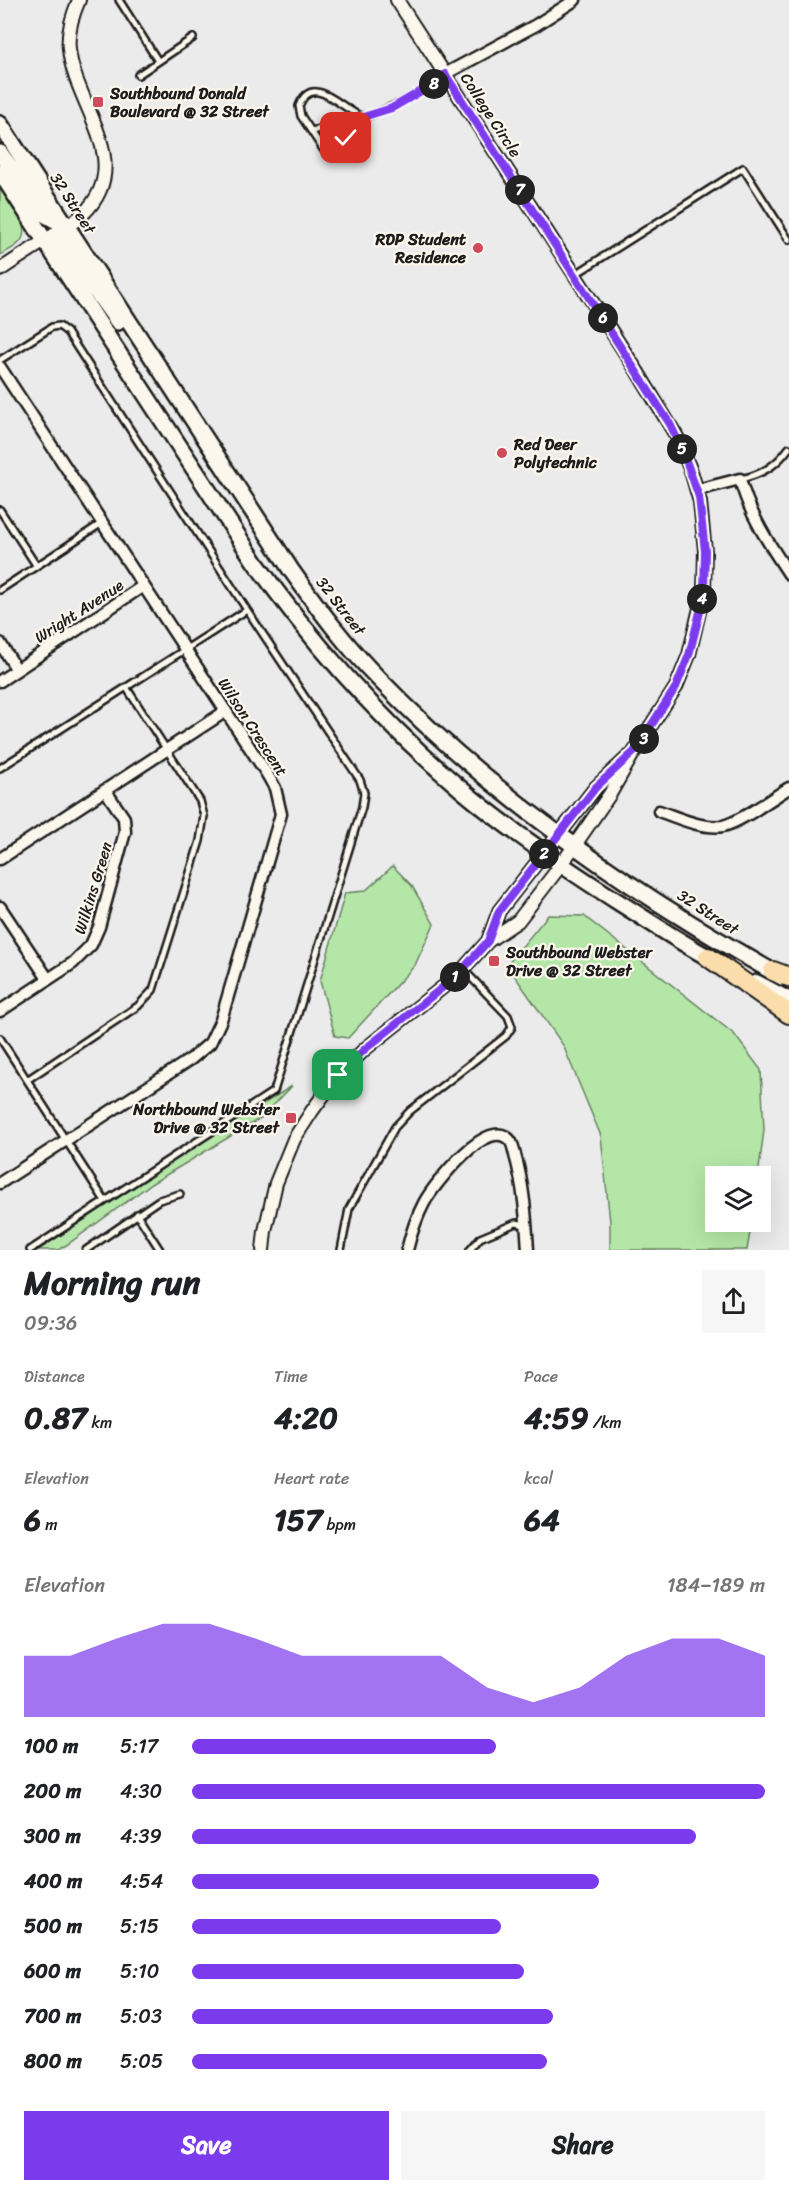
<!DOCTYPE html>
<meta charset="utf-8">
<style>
:root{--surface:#fff;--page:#f6f6f6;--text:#202124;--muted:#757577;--accent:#7c3aed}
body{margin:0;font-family:Sriracha,sans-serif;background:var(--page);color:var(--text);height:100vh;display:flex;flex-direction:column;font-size:22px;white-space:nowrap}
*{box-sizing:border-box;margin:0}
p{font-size:20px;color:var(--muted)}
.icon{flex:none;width:33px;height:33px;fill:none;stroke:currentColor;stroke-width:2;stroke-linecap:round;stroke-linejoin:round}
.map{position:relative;height:1250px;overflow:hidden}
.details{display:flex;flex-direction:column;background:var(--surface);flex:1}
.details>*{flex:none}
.tools{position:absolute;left:705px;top:1166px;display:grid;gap:12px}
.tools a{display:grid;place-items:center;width:66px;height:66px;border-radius:0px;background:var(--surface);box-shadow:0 6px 24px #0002;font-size:30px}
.pin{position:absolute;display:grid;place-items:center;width:51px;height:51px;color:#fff;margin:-26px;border-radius:12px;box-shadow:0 3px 9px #0006}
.km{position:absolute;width:30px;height:30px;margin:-15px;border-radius:50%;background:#222;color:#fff;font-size:16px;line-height:30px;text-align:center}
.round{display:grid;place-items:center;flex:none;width:63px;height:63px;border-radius:0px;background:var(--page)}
.head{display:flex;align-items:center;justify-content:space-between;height:102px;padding:0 24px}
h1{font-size:33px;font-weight:800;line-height:45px}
.stats{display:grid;grid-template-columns:repeat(3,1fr);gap:9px;height:102px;padding:6px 24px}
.stats div{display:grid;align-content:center}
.stats b{font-size:30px;font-weight:800}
.stats small{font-size:16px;font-weight:400}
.stats p{font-size:16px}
.chart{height:168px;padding:12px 24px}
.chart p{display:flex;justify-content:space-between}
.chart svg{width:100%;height:108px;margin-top:6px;fill:var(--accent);opacity:.7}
.primary-button{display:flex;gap:12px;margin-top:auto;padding:12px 24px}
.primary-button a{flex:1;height:69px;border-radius:0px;background:var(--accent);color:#fff;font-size:24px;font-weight:800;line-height:69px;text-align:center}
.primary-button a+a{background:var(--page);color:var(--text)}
ul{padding:0 24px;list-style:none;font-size:20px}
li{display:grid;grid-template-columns:96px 72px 1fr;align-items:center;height:45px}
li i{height:15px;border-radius:8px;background:var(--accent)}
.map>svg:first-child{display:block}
.green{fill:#b4e7a7;stroke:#688262;stroke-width:1.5}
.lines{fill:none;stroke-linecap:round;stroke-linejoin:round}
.service-casing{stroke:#1c1c1c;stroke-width:10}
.minor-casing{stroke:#1c1c1c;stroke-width:15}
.tertiary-casing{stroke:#1c1c1c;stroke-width:16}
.secondary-casing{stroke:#1c1c1c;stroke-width:20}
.motorway-casing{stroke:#1c1c1c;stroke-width:22}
.service{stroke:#fbf7ec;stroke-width:5}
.minor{stroke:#fbf7ec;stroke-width:10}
.tertiary{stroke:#fbf7ec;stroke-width:12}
.secondary{stroke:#fbf7ec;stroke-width:15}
.motorway{stroke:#faddab;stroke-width:18}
.route-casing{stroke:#fff;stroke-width:12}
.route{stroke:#7c3aed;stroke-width:8}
.poi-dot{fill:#d1495b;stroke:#fbf7ec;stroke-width:2}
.labels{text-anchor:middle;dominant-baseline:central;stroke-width:4.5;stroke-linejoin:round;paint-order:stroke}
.poi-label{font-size:16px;font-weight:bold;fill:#1c1c1c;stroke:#fbf7ec;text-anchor:start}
.street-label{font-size:16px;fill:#1c1c1c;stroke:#fbf7ec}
</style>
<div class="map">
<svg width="789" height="1250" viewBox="0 0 789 1250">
<rect width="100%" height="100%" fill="#ebebec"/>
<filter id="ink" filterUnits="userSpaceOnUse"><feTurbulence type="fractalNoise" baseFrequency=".0167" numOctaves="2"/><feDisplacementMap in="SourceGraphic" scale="12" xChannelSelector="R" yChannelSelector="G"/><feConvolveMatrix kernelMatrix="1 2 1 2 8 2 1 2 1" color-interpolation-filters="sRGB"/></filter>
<g filter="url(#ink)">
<path class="green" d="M0,187C9,201 33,226 20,242C16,247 6,252 0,255Z
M393,866L412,886L434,924L415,965L348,1038L335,1036L320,981L345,893L365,891Z
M548,915L584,916L734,1034L761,1070L764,1130L758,1176H716V1221H752L747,1250H610V1222L601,1136L563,1045L507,965Z
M292,1086L261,1118L151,1184L68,1244L58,1250H38L191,1149Z"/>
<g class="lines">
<defs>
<path id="service" d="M119,0L158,61
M138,75L193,38
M363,117C343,111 313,71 299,106L301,116L323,149L326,153L332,154L343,147L348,132L357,121L400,103L435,83L444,75
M311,131L356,122
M576,274L743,168L789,240
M0,360L52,327L59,326L67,332L247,610L360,780L364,793L362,807L274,1091L30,1250
M740,479C761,475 776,466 789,448
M0,510L36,565
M0,590L102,523
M0,768L247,610
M0,1038L105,1201
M27,1080L138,1006L153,990L200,841L204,816L200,801L126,687
M137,1214L160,1250
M86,1250L159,1200L180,1194
M341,1250L349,1209L395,1127L410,1111L506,1036L512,1027L508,1016L463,969
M470,1250L480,1238L516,1223L526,1225"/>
<path id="minor" d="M445,74L536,25L575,0
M0,367L267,774L275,788L281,814L221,1020L210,1043L191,1059L0,1183
M697,490L740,479C749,514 769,544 789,574
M0,643L17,670
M0,681L143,586
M659,811C678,818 702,829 723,826C741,822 772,798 789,788
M0,859L226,711
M0,907L48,979
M0,1011L73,963L91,945L99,927L125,832L124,818L105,790
M407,1250C411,1234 416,1218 424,1203C433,1186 491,1111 511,1142C513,1145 514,1151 515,1155C524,1186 526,1218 528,1250"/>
<path id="tertiary" d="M0,270C19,257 39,245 58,232C67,226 77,221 84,213C136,162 74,104 69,49C67,32 72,16 79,0
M488,941L499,911L596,787L628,757
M263,1250L265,1231L276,1183L294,1139L312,1111L338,1075L365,1049L457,976L488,941L518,921L561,865L610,794L634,752L676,687L689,655L704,591L705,551L700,502L691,471L677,437L637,371L397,0"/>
<path id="secondary" d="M0,124L291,570C318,608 346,646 379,679C495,799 637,896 782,977
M0,153L44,214L62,224
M0,172L255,562C314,645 383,723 462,790C512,832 565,868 620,903C652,923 684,945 717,962
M45,241L56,240L62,244L118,322
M757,983L789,1000"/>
<path id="motorway" d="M708,957L789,1014
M773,971L789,977"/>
</defs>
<use href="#service" class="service-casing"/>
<use href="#minor" class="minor-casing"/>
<use href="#tertiary" class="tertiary-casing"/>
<use href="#secondary" class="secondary-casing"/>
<use href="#motorway" class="motorway-casing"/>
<use href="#service" class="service"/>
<use href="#minor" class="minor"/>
<use href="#tertiary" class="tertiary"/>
<use href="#secondary" class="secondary"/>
<use href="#motorway" class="motorway"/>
</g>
</g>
<g class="lines" filter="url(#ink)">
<defs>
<path id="route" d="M338,1075L365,1049L457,976L488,941L499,911L596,787L634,752L676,687L689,655L700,612L704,591L705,551L699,497L682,449L670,424L445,74L435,83L392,108L363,117L354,124L346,138"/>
</defs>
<use href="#route" class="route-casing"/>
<use href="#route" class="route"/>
</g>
<g class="poi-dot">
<rect x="92" y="96" width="12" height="12" rx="3"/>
<circle cx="478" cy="248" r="6"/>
<circle cx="502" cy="453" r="6"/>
<rect x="488" y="955" width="12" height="12" rx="3"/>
<rect x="285" y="1112" width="12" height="12" rx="3"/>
</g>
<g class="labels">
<g class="poi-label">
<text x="110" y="93">Southbound Donald<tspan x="110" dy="18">Boulevard @ 32 Street</tspan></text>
<text x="466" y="239" text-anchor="end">RDP Student<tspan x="466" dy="18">Residence</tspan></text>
<text x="514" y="444">Red Deer<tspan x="514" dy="18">Polytechnic</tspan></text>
<text x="506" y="952">Southbound Webster<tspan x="506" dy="18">Drive @ 32 Street</tspan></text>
<text x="279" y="1109" text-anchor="end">Northbound Webster<tspan x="279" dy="18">Drive @ 32 Street</tspan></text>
</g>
<g class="street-label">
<text transform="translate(491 115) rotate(57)">College Circle</text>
<text transform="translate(73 203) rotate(57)">32 Street</text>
<text transform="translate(341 606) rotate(52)">32 Street</text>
<text transform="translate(79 611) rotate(-33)">Wright Avenue</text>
<text transform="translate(253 727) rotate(57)">Wilson Crescent</text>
<text transform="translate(93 888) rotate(-73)">Wilkins Green</text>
<text transform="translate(708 912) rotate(33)">32 Street</text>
</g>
</g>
</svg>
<div class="tools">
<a><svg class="icon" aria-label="layers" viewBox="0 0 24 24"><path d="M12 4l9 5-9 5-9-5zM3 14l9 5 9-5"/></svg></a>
</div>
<div class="pin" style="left:338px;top:1075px;background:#1e9e55"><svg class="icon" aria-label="arrive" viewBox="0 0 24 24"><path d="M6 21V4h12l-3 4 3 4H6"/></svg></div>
<div class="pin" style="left:346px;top:138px;background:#d93025"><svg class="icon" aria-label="check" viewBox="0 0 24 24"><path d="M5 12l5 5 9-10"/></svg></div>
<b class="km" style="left:455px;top:977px">1</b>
<b class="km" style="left:544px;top:854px">2</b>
<b class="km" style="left:644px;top:739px">3</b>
<b class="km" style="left:702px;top:599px">4</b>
<b class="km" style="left:682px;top:449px">5</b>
<b class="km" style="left:603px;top:318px">6</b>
<b class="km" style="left:520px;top:190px">7</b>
<b class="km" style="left:434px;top:84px">8</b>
</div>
<section class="details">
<div class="head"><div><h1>Morning run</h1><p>09:36</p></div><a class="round"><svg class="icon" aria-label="share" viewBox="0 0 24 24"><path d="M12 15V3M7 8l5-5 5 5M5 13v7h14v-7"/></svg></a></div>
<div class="stats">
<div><p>Distance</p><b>0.87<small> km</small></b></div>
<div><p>Time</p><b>4:20</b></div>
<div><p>Pace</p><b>4:59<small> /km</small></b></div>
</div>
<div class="stats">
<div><p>Elevation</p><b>6<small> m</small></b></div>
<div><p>Heart rate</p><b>157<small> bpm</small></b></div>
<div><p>kcal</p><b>64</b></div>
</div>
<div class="chart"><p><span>Elevation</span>184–189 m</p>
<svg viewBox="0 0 160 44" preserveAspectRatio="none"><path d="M0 44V19L10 19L20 12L30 6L40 6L50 12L60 19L70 19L80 19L90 19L100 32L110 38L120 32L130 19L140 12L150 12L160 19V44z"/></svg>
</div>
<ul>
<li><b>100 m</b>5:17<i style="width:53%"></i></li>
<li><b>200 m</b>4:30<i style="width:100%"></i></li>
<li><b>300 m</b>4:39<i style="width:88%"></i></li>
<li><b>400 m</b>4:54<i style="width:71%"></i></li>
<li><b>500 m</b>5:15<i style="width:54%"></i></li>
<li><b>600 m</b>5:10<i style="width:58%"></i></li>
<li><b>700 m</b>5:03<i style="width:63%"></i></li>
<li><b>800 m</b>5:05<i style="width:62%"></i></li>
</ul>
<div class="primary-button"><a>Save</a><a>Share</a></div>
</section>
